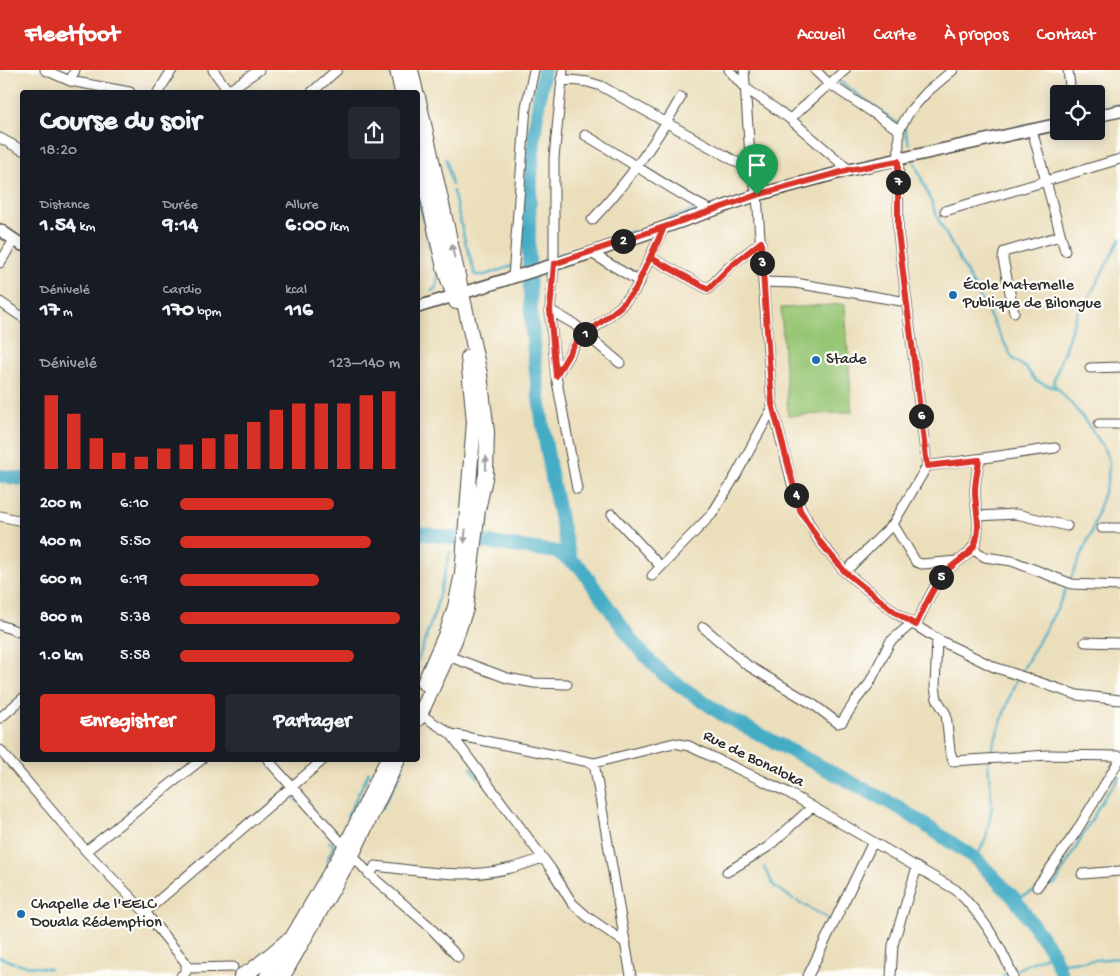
<!DOCTYPE html>
<html lang="fr">
<meta charset="utf-8">
<style>
:root{--surface:#171b24;--page:#242831;--text:#f1f3f6;--muted:#9ea1a6;--accent:#d93025}
body{margin:0;font-family:"Gochi Hand",sans-serif;background:var(--page);color:var(--text);height:100vh;display:flex;flex-direction:column;font-size:19px;white-space:nowrap}
*{box-sizing:border-box;margin:0}
p{font-size:16px;color:var(--muted)}
.icon{flex:none;width:28px;height:28px;fill:none;stroke:currentColor;stroke-width:2;stroke-linecap:round;stroke-linejoin:round}
.map{position:relative;flex:1;overflow:hidden}
.drawer{position:absolute;left:20px;top:20px;width:400px;height:672px;display:flex;flex-direction:column;background:var(--surface);border-radius:5px;box-shadow:0 2px 12px #0003}
.drawer>*{flex:none}
.buttons{position:absolute;left:1050px;top:15px;display:grid;gap:10px}
.buttons a{display:grid;place-items:center;width:55px;height:55px;border-radius:5px;background:var(--surface);box-shadow:0 2px 12px #0003;font-size:25px}
.pin{position:absolute;display:grid;place-items:center;width:42px;height:42px;color:#fff;margin:-51px -21px;border-radius:50% 50% 50% 0;rotate:-45deg;box-shadow:0 0 5px #0007}
.pin .icon{rotate:45deg}
.km{position:absolute;width:25px;height:25px;margin:-12px;border-radius:50%;background:#222;color:#fff;font-size:14px;line-height:25px;text-align:center}
.round{display:grid;place-items:center;flex:none;width:52px;height:52px;border-radius:5px;background:var(--page)}
.head{display:flex;align-items:center;justify-content:space-between;height:85px;padding:0 20px}
h1{font-size:28px;font-weight:700;line-height:38px}
.metrics{display:grid;grid-template-columns:repeat(3,1fr);gap:8px;height:85px;padding:5px 20px}
.metrics div{display:grid;align-content:center}
.metrics b{font-size:21px;font-weight:700}
.metrics small{font-size:14px;font-weight:400}
.metrics p{font-size:14px}
.chart{height:140px;padding:10px 20px}
.chart p{display:flex;justify-content:space-between}
.chart svg{width:100%;height:90px;margin-top:5px;stroke:var(--accent);stroke-width:6}
.action{display:flex;gap:10px;margin-top:auto;padding:10px 20px}
.action a{flex:1;height:58px;border-radius:5px;background:var(--accent);color:#fff;font-size:20px;font-weight:700;line-height:58px;text-align:center}
.action a+a{background:var(--page);color:var(--text)}
ul{padding:0 20px;list-style:none;font-size:16px}
li{display:grid;grid-template-columns:80px 60px 1fr;align-items:center;height:38px}
li i{height:12px;border-radius:6px;background:var(--accent)}
header{display:flex;align-items:center;gap:30px;box-sizing:border-box;height:70px;padding:0 25px;background:var(--accent);color:#fff}
header strong{font-size:24px}
nav{display:flex;gap:28px;margin-inline-start:auto;font-size:18px}
.map>svg:first-child{display:block}
.green{fill:#97c674;stroke:#617850}
.lines{fill:none;stroke-linecap:round;stroke-linejoin:round}
.stream{stroke:#45acc5;stroke-width:2.5}
.river{stroke:#45acc5;stroke-width:14}
.minor-casing{stroke:#484641;stroke-width:11}
.secondary-casing{stroke:#484641;stroke-width:14}
.primary-casing{stroke:#484641;stroke-width:16}
.minor{stroke:#fff;stroke-width:9}
.secondary{stroke:#fff;stroke-width:11}
.primary{stroke:#fff;stroke-width:14}
.oneway{fill:#a0a0a0}
.route-casing{stroke:#fff;stroke-width:10}
.route{stroke:#d93025;stroke-width:6}
.poi-dot{fill:#1f6fb2;stroke:#fdfcf7;stroke-width:2}
.labels{text-anchor:middle;dominant-baseline:central;stroke-width:4.5;stroke-linejoin:round;paint-order:stroke}
.poi-label{font-size:16px;fill:#2b2b2b;stroke:#fdfcf7;text-anchor:start}
.street-label{font-size:16px;fill:#2b2b2b;stroke:#fdfcf7}
</style>
<header>
<strong>Fleetfoot</strong>
<nav><a>Accueil</a><a>Carte</a><a>À propos</a><a>Contact</a></nav>
</header>
<div class="map">
<svg width="1120" height="906" viewBox="0 0 1120 906">
<rect width="100%" height="100%" fill="#fdfcf7"/>
<filter id="ink" filterUnits="userSpaceOnUse"><feTurbulence type="fractalNoise" baseFrequency=".02" numOctaves="2"/><feDisplacementMap in="SourceGraphic" scale="10" xChannelSelector="R" yChannelSelector="G"/><feConvolveMatrix kernelMatrix="1 2 1 2 8 2 1 2 1" color-interpolation-filters="sRGB"/></filter>
<filter id="wash" filterUnits="userSpaceOnUse"><feTurbulence type="fractalNoise" baseFrequency=".0096" numOctaves="4" result="noise"/><feDisplacementMap in="SourceGraphic" scale="20" xChannelSelector="R" yChannelSelector="G"/><feGaussianBlur stdDeviation="1.12" result="paint"/><feColorMatrix in="noise" values="0 0 0 0 0 0 0 0 0 0 0 0 0 0 0 0 0 1.4 0 .05"/><feComposite in="paint" operator="in"/></filter>
<g filter="url(#wash)">
<rect width="100%" height="100%" fill="#ebdebb"/>
<path class="green" d="M845,234L852,342L788,346L781,238Z"/>
<g class="lines">
<path class="stream" d="M390,0L392,8
M839,11L897,53
M1096,40L1120,35
M904,57L909,74
M1017,57L1059,48
M446,89L452,115
M915,93L939,151L1013,289L1026,298L1036,311L1055,318
M453,121L466,175
M418,126L430,178
M650,155L698,139
M467,176L475,205
M588,176L632,161
M558,185L586,176
M544,189L551,187
M525,195L532,193
M435,198L437,206
M475,205H483
M485,205L512,196
M543,207L546,202
M432,221L437,216V207
M697,453L703,446
M436,537L450,482
M418,590L436,538
M989,686L1014,615L1058,537L1092,461L1108,409L1109,391L1103,376L1081,345L1053,313L1077,243L1086,233L1120,169
M471,698L478,708
M293,726L298,732
M276,737L291,726
M382,738L403,698
M127,742L144,729
M308,743L314,750
M347,747L369,702
M976,789L986,768L992,737L988,691
M327,791L334,775L329,772
M764,797L774,816L793,829
M1015,829L1056,813L1105,726L1120,707
M335,830L339,822
M797,831L832,851
M0,887L14,893
M1059,893L1120,888
M17,894L50,899
M1002,906L1053,883"/>
<path class="river" d="M544,0C515,157 530,337 571,491
M0,406L22,409
M418,463L557,482L580,497L635,575L664,605L723,645L898,737L976,789L1015,829L1053,883L1062,906"/>
</g>
</g>
<g filter="url(#ink)">
<g class="lines">
<defs>
<path id="minor" d="M45,0L70,11L130,22
M213,0L229,22
M563,0L554,88V194L550,240L556,306L577,419
M729,0L744,17L790,49L849,100
M744,0L751,100L757,125L772,334L796,429L817,468L845,502L896,543L937,569L994,597L1077,625L1120,630
M815,0L828,13L899,60
M1068,0L1071,24
M561,9L588,12L601,16L751,100
M70,11L75,0
M228,21L259,0
M158,22L172,0
M312,22L337,0
M790,49L845,0
M1032,60L1065,181
M585,65C627,89 667,118 710,140
M0,68L22,80
M945,141L1120,89
M592,150C627,113 656,72 681,27
M591,183L640,212
M651,188L708,219L729,197L761,172
M0,193L14,170
M513,207L526,37L534,0
M763,212L795,213L907,232
M0,232L22,247
M550,240L574,254L620,293
M1014,242L1003,189L1004,182L1060,166
M1090,298L1120,297
M556,306L576,273L620,237L635,220L664,157
M1099,354H1120
M927,396L1055,378
M612,444L661,497
M0,446L22,451
M978,446L1016,444L1067,456
M893,454L916,492L922,494L957,491
M1102,458H1120
M972,479L985,487L1012,491L1072,514L1120,516
M845,502L893,454L927,396L898,162L899,60L910,41L927,22L953,0
M652,506L712,444L736,405L773,337
M0,555L22,563
M916,555C924,538 932,519 943,504C953,492 971,487 976,471C981,454 975,438 975,421C975,411 978,400 979,390
M703,557L747,595L814,635L838,653L842,652L856,630L869,614L890,572L912,553
M937,569L935,617L937,629L946,644L950,681L953,691L1048,685L1120,686
M1085,572L1120,573
M448,586L507,608L534,613L567,614
M420,644L451,664L594,693L674,673L689,676L787,722L956,820C981,844 1000,874 1013,906
M0,648L22,629
M451,664L551,799L572,833L589,848L626,873
M0,680L86,781L145,842L186,893V902L181,906
M268,690L370,805L429,856L458,887
M594,693L631,906
M86,781L201,690
M727,802L768,777L812,737
M1082,804L1120,801
M370,805L375,796C440,803 479,813 542,788
M1037,817L1076,762L1120,689
M145,842L323,690
M188,898L233,897
M808,906L873,772
M891,906L893,875L917,797"/>
<path id="secondary" d="M1096,46L1120,41
M0,160L22,175
M418,237L591,183L757,125L849,100L1059,54"/>
<path id="primary" d="M397,0L402,22
M411,0L416,22
M418,27L480,304L487,362L486,404L478,440L466,539L455,570L418,649
M418,85L444,198L456,232
M424,613L447,561L455,537L462,503L474,352L468,287
M241,906L252,900L287,871
M267,906L276,895L345,777L387,690
M283,906L352,785L398,690"/>
</defs>
<use href="#minor" class="minor-casing"/>
<use href="#secondary" class="secondary-casing"/>
<use href="#primary" class="primary-casing"/>
<use href="#minor" class="minor"/>
<use href="#secondary" class="secondary"/>
<use href="#primary" class="primary"/>
</g>
<defs><path id="oneway-solid" d="M-6-.8H1V-3.2L6.5 0L1 3.2V.8H-6Z" transform="scale(1.25)"/></defs>
<g class="oneway">
<use href="#oneway-solid" transform="translate(453 181) rotate(-102)"/>
<use href="#oneway-solid" transform="translate(486 393) rotate(-89)"/>
<use href="#oneway-solid" transform="translate(465 466) rotate(95)"/>
</g>
</g>
<g class="lines" filter="url(#ink)">
<defs>
<path id="route" d="M757,125L664,157L635,220L620,237L576,272L556,306L550,240L554,194L664,157L651,188L708,219L730,197L761,172L772,334L800,440L820,472L845,502L896,543L916,555C924,538 932,519 944,504C953,492 971,487 976,471C981,454 975,438 975,421C975,411 978,400 979,390L927,396L898,162V91L849,100L757,125"/>
</defs>
<use href="#route" class="route-casing"/>
<use href="#route" class="route"/>
</g>
<g class="poi-dot">
<circle cx="953" cy="225" r="5"/>
<circle cx="816" cy="290" r="5"/>
<circle cx="21" cy="844" r="5"/>
</g>
<g class="labels">
<g class="poi-label">
<text x="963" y="216">École Maternelle<tspan x="963" dy="18">Publique de Bilongue</tspan></text>
<text x="826" y="290">Stade</text>
<text x="31" y="835">Chapelle de l'EELC<tspan x="31" dy="18">Douala Rédemption</tspan></text>
</g>
<g class="street-label">
<text transform="translate(753 690) rotate(26)">Rue de Bonaloka</text>
</g>
</g>
</svg>
<div class="buttons">
<a><svg class="icon" aria-label="locate" viewBox="0 0 24 24"><circle cx="12" cy="12" r="6"/><path d="M12 2v4M12 18v4M2 12h4M18 12h4"/></svg></a>
</div>
<div class="pin" style="left:757px;top:125px;background:#1e9e55"><svg class="icon" aria-label="arrive" viewBox="0 0 24 24"><path d="M6 21V4h12l-3 4 3 4H6"/></svg></div>
<b class="km" style="left:585px;top:264px">1</b>
<b class="km" style="left:623px;top:171px">2</b>
<b class="km" style="left:762px;top:193px">3</b>
<b class="km" style="left:796px;top:425px">4</b>
<b class="km" style="left:941px;top:507px">5</b>
<b class="km" style="left:921px;top:346px">6</b>
<b class="km" style="left:898px;top:112px">7</b>
<section class="drawer">
<div class="head"><div><h1>Course du soir</h1><p>18:20</p></div><a class="round"><svg class="icon" aria-label="share" viewBox="0 0 24 24"><path d="M12 15V3M7 8l5-5 5 5M5 13v7h14v-7"/></svg></a></div>
<div class="metrics">
<div><p>Distance</p><b>1.54<small> km</small></b></div>
<div><p>Durée</p><b>9:14</b></div>
<div><p>Allure</p><b>6:00<small> /km</small></b></div>
</div>
<div class="metrics">
<div><p>Dénivelé</p><b>17<small> m</small></b></div>
<div><p>Cardio</p><b>170<small> bpm</small></b></div>
<div><p>kcal</p><b>116</b></div>
</div>
<div class="chart"><p><span>Dénivelé</span>123–140 m</p>
<svg viewBox="0 0 160 44" preserveAspectRatio="none"><path d="M5 44V8M15 44V17M25 44V29M35 44V36M45 44V38M55 44V34M65 44V32M75 44V29M85 44V27M95 44V21M105 44V15M115 44V12M125 44V12M135 44V12M145 44V8M155 44V6"/></svg>
</div>
<ul>
<li><b>200 m</b>6:10<i style="width:70%"></i></li>
<li><b>400 m</b>5:50<i style="width:87%"></i></li>
<li><b>600 m</b>6:19<i style="width:63%"></i></li>
<li><b>800 m</b>5:38<i style="width:100%"></i></li>
<li><b>1.0 km</b>5:58<i style="width:79%"></i></li>
</ul>
<div class="action"><a>Enregistrer</a><a>Partager</a></div>
</section>
</div>
